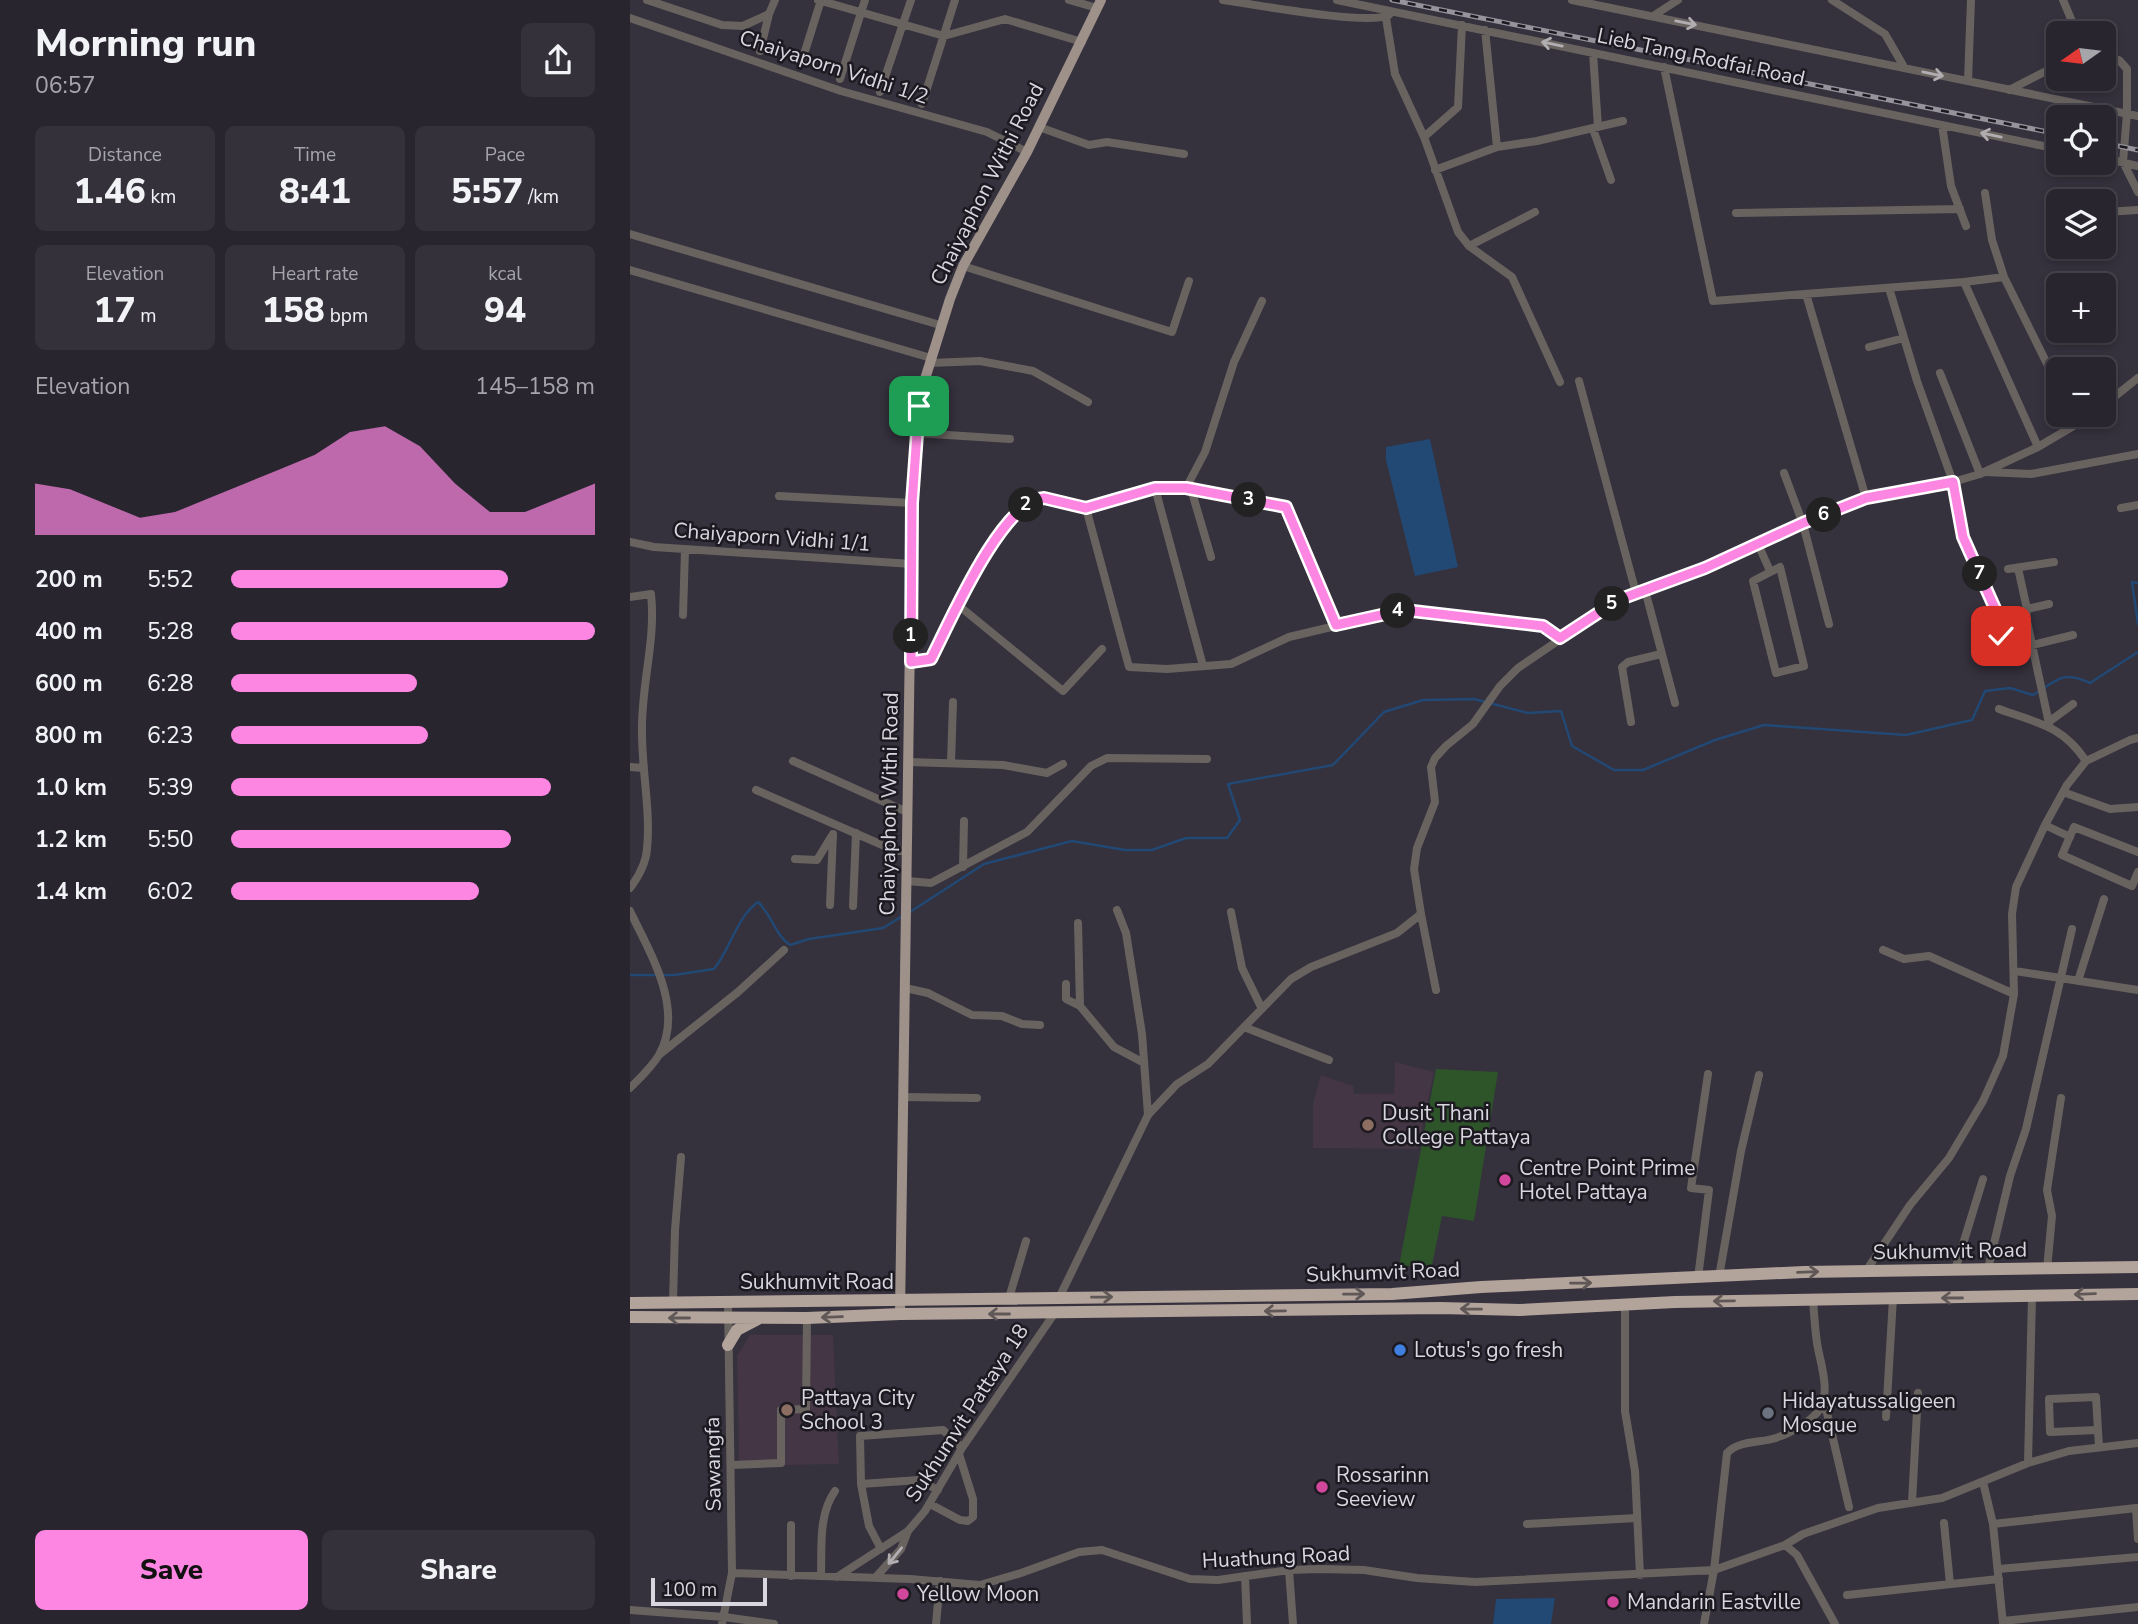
<!DOCTYPE html>
<meta charset="utf-8">
<style>
:root{--surface:#28252e;--page:#34313a;--text:#f1f3f6;--muted:#a5a5aa;--line:#44424a;--accent:#fd86e2}
body{margin:0;font-family:"Nunito Sans",sans-serif;background:var(--page);color:var(--text);height:100vh;display:flex;flex-direction:column;font-size:26px;white-space:nowrap}
*{box-sizing:border-box;margin:0}
p{font-size:23px;color:var(--muted)}
.icon{flex:none;width:38px;height:38px;fill:none;stroke:currentColor;stroke-width:2;stroke-linecap:round;stroke-linejoin:round}
.map{position:relative;flex:1;overflow:hidden}
.side{display:flex;flex-direction:column;background:var(--surface);width:630px}
.side>*{flex:none}
.needle{width:46px;rotate:256deg}
.fabs{position:absolute;left:1416px;top:21px;display:grid;gap:14px}
.fabs a{display:grid;place-items:center;width:70px;height:70px;border-radius:10px;background:var(--surface);box-shadow:0 4px 10px #0003,0 0 0 2px var(--line);font-size:35px}
.scale{position:absolute;left:21px;bottom:18px;width:116px;box-sizing:border-box;padding-left:7px;border:4px solid #d8d6de;border-top:0;font-size:19px;line-height:24px;white-space:nowrap;color:#d8d6de;-webkit-text-stroke:5px #1c1a20;paint-order:stroke}
.pin{position:absolute;display:grid;place-items:center;width:60px;height:60px;color:#fff;margin:-30px;border-radius:14px;box-shadow:0 4px 10px #0006}
.km{position:absolute;width:35px;height:35px;margin:-18px;border-radius:50%;background:#222;color:#fff;font-size:19px;line-height:35px;text-align:center}
.round{display:grid;place-items:center;flex:none;width:74px;height:74px;border-radius:10px;background:var(--page)}
.headline{display:flex;align-items:center;justify-content:space-between;height:119px;padding:0 35px}
h1{font-size:38px;font-weight:800;line-height:52px}
.metrics{display:grid;grid-template-columns:repeat(3,1fr);gap:10px;height:119px;padding:7px 35px}
.metrics div{display:grid;align-content:center;border-radius:10px;background:var(--page);text-align:center}
.metrics b{font-size:35px;font-weight:800}
.metrics small{font-size:19px;font-weight:400}
.metrics p{font-size:19px}
.chart{height:196px;padding:14px 35px}
.chart p{display:flex;justify-content:space-between}
.chart svg{width:100%;height:126px;margin-top:7px;fill:var(--accent);opacity:.7}
.primary-button{display:flex;gap:14px;margin-top:auto;padding:14px 35px}
.primary-button a{flex:1;height:80px;border-radius:10px;background:var(--accent);color:#111;font-size:28px;font-weight:800;line-height:80px;text-align:center}
.primary-button a+a{background:var(--page);color:var(--text)}
ul{padding:0 35px;list-style:none;font-size:23px}
li{display:grid;grid-template-columns:112px 84px 1fr;align-items:center;height:52px}
li i{height:18px;border-radius:9px;background:var(--accent)}
main{display:flex;flex:1;min-height:0}
.map>svg:first-child{display:block}
.education{fill:#443644}
.green{fill:#2e542a}
.water{fill:#224874}
.lines{fill:none;stroke-linecap:round;stroke-linejoin:round}
.stream{stroke:#224874;stroke-width:2.5}
.minor{stroke:#696360;stroke-width:8}
.major{stroke:#9d918a;stroke-width:10}
.highway{stroke:#b2a39b;stroke-width:12}
.rail-casing{stroke:#96939c;stroke-width:5}
.rail{stroke:#1c1a20;stroke-width:2.5;stroke-dasharray:8;stroke-linecap:butt}
.oneway{stroke:#b1aeb2}
.oneway2{stroke:#605857}
.route-casing{stroke:#fff;stroke-width:14}
.route{stroke:#fd86e2;stroke-width:9}
.education-dot{fill:#8d6e63;stroke:#1c1a20;stroke-width:2.5}
.hotel-dot{fill:#d1479c;stroke:#1c1a20;stroke-width:2.5}
.shop-dot{fill:#3f7fe0;stroke:#1c1a20;stroke-width:2.5}
.worship-dot{fill:#6b7280;stroke:#1c1a20;stroke-width:2.5}
.labels{text-anchor:middle;dominant-baseline:central;stroke-width:5;stroke-linejoin:round;paint-order:stroke}
.street-label{font-size:21px;fill:#d8d6de;stroke:#1c1a20}
.poi-label{font-size:21px;fill:#d8d6de;stroke:#1c1a20;text-anchor:start}
</style>
<main>
<section class="side">
<div class="headline"><div><h1>Morning run</h1><p>06:57</p></div><a class="round"><svg class="icon" aria-label="share" viewBox="0 0 24 24"><path d="M12 15V3M7 8l5-5 5 5M5 13v7h14v-7"/></svg></a></div>
<div class="metrics">
<div><p>Distance</p><b>1.46<small> km</small></b></div>
<div><p>Time</p><b>8:41</b></div>
<div><p>Pace</p><b>5:57<small> /km</small></b></div>
</div>
<div class="metrics">
<div><p>Elevation</p><b>17<small> m</small></b></div>
<div><p>Heart rate</p><b>158<small> bpm</small></b></div>
<div><p>kcal</p><b>94</b></div>
</div>
<div class="chart"><p><span>Elevation</span>145–158 m</p>
<svg viewBox="0 0 160 44" preserveAspectRatio="none"><path d="M0 44V26L10 28L20 33L30 38L40 36L50 31L60 26L70 21L80 16L90 8L100 6L110 13L120 26L130 36L140 36L150 31L160 26V44z"/></svg>
</div>
<ul>
<li><b>200 m</b>5:52<i style="width:76%"></i></li>
<li><b>400 m</b>5:28<i style="width:100%"></i></li>
<li><b>600 m</b>6:28<i style="width:51%"></i></li>
<li><b>800 m</b>6:23<i style="width:54%"></i></li>
<li><b>1.0 km</b>5:39<i style="width:88%"></i></li>
<li><b>1.2 km</b>5:50<i style="width:77%"></i></li>
<li><b>1.4 km</b>6:02<i style="width:68%"></i></li>
</ul>
<div class="primary-button"><a>Save</a><a>Share</a></div>
</section>
<div class="map">
<svg width="1508" height="1624" viewBox="0 0 1508 1624">
<rect width="100%" height="100%" fill="#35313d"/>
<path class="education" d="M765,1062L804,1072L788,1149L683,1148V1103L691,1075L723,1086L724,1094H764Z
M120,1335H203L209,1464L109,1466L107,1356Z"/>
<path class="green" d="M806,1069L868,1072L844,1221L812,1216L802,1265L769,1266Z"/>
<path class="water" d="M800,439L828,567L785,576L756,460V447Z
M925,1598L921,1624H863L866,1599Z"/>
<g class="lines">
<path class="stream" d="M1508,583L1502,582L1508,624
M280,912L354,864L442,841L495,850H522L556,838H597L610,820L598,784L703,765L754,712L793,700L844,699L898,713L931,711L942,746L984,770H1013L1085,740L1134,725L1276,735L1342,720L1355,691L1380,688L1403,695C1428,680 1432,670 1460,683L1508,652
M0,975H44L84,969C101,948 106,918 128,902C142,915 145,935 160,945L179,939L253,928L271,917"/>
<path class="minor" d="M17,0L92,25L113,26L139,14L145,0
M188,0L314,36L375,19L452,42
M439,0L467,8
M593,0C622,4 739,26 759,15
M707,0L1428,149
M942,0L1508,116
M1202,0L1255,34L1274,67
M1433,0L1447,33
M1023,16L1048,0
M0,18L211,91L357,132L397,152
M756,18L765,74L794,137L828,232L839,246L882,277L930,382
M855,30L867,147
M130,51L139,14
M963,53L968,127
M1474,56L1489,60L1497,69V113L1493,162L1508,192
M171,64L191,0
M1034,67L1083,301L1334,282L1374,277
M210,79L235,0
M1338,81L1341,0
M1379,90L1428,65
M250,92L281,0
M292,104L325,0
M1312,125L1321,186L1336,226
M409,127L459,145L477,142L554,154
M963,129L981,180
M794,137L828,107L832,25
M1474,158L1508,166
M805,170L867,147L907,141L993,121
M1355,193L1362,240L1374,277L1428,386
M1474,212L1508,210
M1106,213L1330,209
M1424,215L1428,214
M0,234L310,325
M839,246L905,212
M333,266L542,332L559,281
M0,270L301,358
M1334,282L1408,447
M1259,288L1287,381L1323,482L1333,537L1367,613L1371,636
M1176,294L1236,498
M1239,347L1274,338
M300,363L350,361L403,371L458,402
M1310,373L1350,474
M949,381L1006,593
M1474,405L1508,378
M286,433L380,439
M1356,472L1401,474L1508,454
M1154,473L1173,524L1199,624
M525,488L573,666
M556,488L575,452L604,362L632,301
M561,489L581,557
M149,496L282,503
M456,508L499,667L537,669L601,664L659,637L773,610L913,626L930,638
M1491,508L1508,505
M0,542L24,547L282,564
M1128,544L1140,571
M1150,567L1174,666L1146,673L1123,581Z
M1388,568L1397,609L1396,617L1420,728
M1378,569L1424,562
M1015,590L1045,703
M0,597L21,594C26,639 12,681 12,727C11,767 21,809 17,849C16,864 9,876 0,888
M328,605L433,691L472,649
M1397,609L1419,604
M53,615L55,550
M1402,645L1443,635
M281,662L301,659C319,624 372,500 414,498L456,508L525,488H556L656,507L706,625
M1369,709C1407,723 1432,725 1456,761
M1420,721L1443,704
M1001,722L992,667L998,662L1031,654
M163,761L277,812
M278,762L373,765L417,773L433,764
M321,763L323,702
M0,767L14,768
M126,790L266,851H277
M1433,792L1480,809L1508,807
M1415,825L1440,837
M1508,852L1444,827L1432,855L1502,886L1508,872
M165,859L187,860L201,837
M333,867L334,821
M277,881L301,883L397,832L461,766L477,758L577,759
M200,905L203,834
M223,906L226,833
M487,910L496,933L512,1034L518,1115
M0,911C20,953 55,1009 29,1055C21,1068 10,1078 0,1088
M601,912L612,968L632,1009
M791,914L806,990
M448,923L450,1006L484,1047L514,1063
M1253,950L1274,959L1299,956L1384,994
M1385,971L1508,990
M1448,981L1474,899
M436,984V999L450,1006
M275,988L298,993L342,1015L372,1016L392,1024L410,1025
M614,1027L699,1060
M30,1054L108,992L154,950
M273,1097L347,1098
M1358,1269L1380,1176L1396,1129L1442,929
M1417,1269L1422,1216L1417,1190L1431,1098
M1325,1270L1353,1179
M1236,1271L1280,1205L1319,1158L1353,1101L1373,1056L1384,994L1382,914L1386,887L1415,825L1437,785L1456,761L1500,740L1508,738
M1089,1277L1111,1151L1129,1075
M1068,1278L1079,1190L1061,1188L1078,1074
M379,1298L396,1241
M429,1298L518,1115L547,1084L578,1064L661,979L681,967L767,933L791,914L784,869L787,848L805,802L801,767L805,758L816,746L843,724L870,686L888,668L988,600L1075,568L1173,524L1236,498L1323,482L1350,474L1408,447L1462,415
M43,1302L45,1230L51,1157
M995,1306V1411L1005,1471L1010,1575
M1193,1404L1197,1413L1219,1507
M1256,1417L1263,1298
M1467,1430L1420,1432L1419,1399L1466,1397L1469,1447
M1398,1463L1402,1297
M101,1465L151,1463V1410L176,1409L177,1318
M1353,1482L1363,1524L1373,1624
M231,1484L239,1526L251,1549
M308,1490L289,1480L231,1484L230,1436L313,1430L332,1448
M1282,1502L1288,1393
M300,1504L330,1520L338,1521L343,1517V1499L329,1454
M1314,1523L1320,1584
M897,1524L1007,1518
M1363,1524L1506,1508L1508,1539
M1155,1545L1167,1555L1205,1624
M1368,1569L1508,1557
M659,1570L663,1624
M102,1573L280,1579L350,1585L391,1573L449,1552L472,1550L560,1579L588,1580L659,1570L688,1569L734,1570L787,1578L845,1582L1084,1570L1155,1545L1173,1534L1248,1508L1312,1498L1398,1463L1439,1451L1508,1443
M161,1576V1525
M191,1576C192,1548 188,1515 205,1491
M615,1576L617,1624
M207,1577L278,1531L295,1511L332,1448L424,1314
M246,1577L271,1549L278,1531
M1217,1595L1369,1579
M0,1610L94,1617L144,1624
M1373,1621L1508,1607
M92,1624L102,1573L98,1301
M306,1624L310,1581
M1074,1624L1084,1570L1097,1453C1108,1441 1127,1443 1142,1439C1157,1435 1184,1421 1191,1407C1200,1388 1190,1362 1187,1343C1185,1329 1184,1314 1183,1300"/>
<path class="major" d="M270,1314L282,503L289,406L295,379L320,299L333,266L397,152L471,0"/>
<path class="highway" d="M0,1303L762,1294L851,1287L1174,1272L1508,1267
M0,1317L177,1318L270,1314L811,1308L890,1310L1045,1302L1508,1294
M98,1345L107,1330L128,1319"/>
<defs>
<path id="rail" d="M762,0L1428,134
M1474,143L1508,150"/>
</defs>
<use href="#rail" class="rail-casing"/>
<use href="#rail" class="rail"/>
</g>
<defs><path id="oneway-shaft" d="M-6 0H5M1.5-3L5.5 0L1.5 3" fill="none" stroke-width="1.6" stroke-linecap="round" stroke-linejoin="round" transform="scale(1.75)"/></defs>
<g class="oneway">
<use href="#oneway-shaft" transform="translate(1056 23) rotate(11)"/>
<use href="#oneway-shaft" transform="translate(922 44) rotate(-168)"/>
<use href="#oneway-shaft" transform="translate(1303 74) rotate(12)"/>
<use href="#oneway-shaft" transform="translate(1361 135) rotate(-168)"/>
<use href="#oneway-shaft" transform="translate(265 1556) rotate(129)"/>
</g>
<g class="oneway2">
<use href="#oneway-shaft" transform="translate(1178 1272) rotate(-2)"/>
<use href="#oneway-shaft" transform="translate(951 1283) rotate(-1)"/>
<use href="#oneway-shaft" transform="translate(724 1294) rotate(-1)"/>
<use href="#oneway-shaft" transform="translate(1455 1294) rotate(178)"/>
<use href="#oneway-shaft" transform="translate(472 1297) rotate(-1)"/>
<use href="#oneway-shaft" transform="translate(1322 1298) rotate(180)"/>
<use href="#oneway-shaft" transform="translate(1094 1301) rotate(179)"/>
<use href="#oneway-shaft" transform="translate(841 1309) rotate(-179)"/>
<use href="#oneway-shaft" transform="translate(645 1311) rotate(179)"/>
<use href="#oneway-shaft" transform="translate(369 1314) rotate(180)"/>
<use href="#oneway-shaft" transform="translate(202 1317) rotate(178)"/>
<use href="#oneway-shaft" transform="translate(49 1318) rotate(-180)"/>
</g>
<g class="lines">
<defs>
<path id="route" d="M289,406L282,503L281,662L301,659C319,624 372,500 414,498L456,508L525,488H556L656,507L706,625L774,610L913,626L930,638L988,600L1075,568L1173,523L1236,498L1323,482L1333,537L1367,613L1371,636"/>
</defs>
<use href="#route" class="route-casing"/>
<use href="#route" class="route"/>
</g>
<g class="education-dot">
<circle cx="738" cy="1125" r="7"/>
<circle cx="157" cy="1410" r="7"/>
</g>
<g class="hotel-dot">
<circle cx="875" cy="1180" r="7"/>
<circle cx="692" cy="1487" r="7"/>
<circle cx="273" cy="1594" r="7"/>
<circle cx="983" cy="1602" r="7"/>
</g>
<circle class="shop-dot" cx="770" cy="1350" r="7"/>
<circle class="worship-dot" cx="1138" cy="1413" r="7"/>
<g class="labels">
<g class="street-label">
<text transform="translate(1071 57) rotate(12)">Lieb Tang Rodfai Road</text>
<text transform="translate(204 67) rotate(18)">Chaiyaporn Vidhi 1/2</text>
<text transform="translate(357 184) rotate(-63)">Chaiyaphon Withi Road</text>
<text transform="translate(142 537) rotate(4)">Chaiyaporn Vidhi 1/1</text>
<text transform="translate(259 804) rotate(-89)">Chaiyaphon Withi Road</text>
<text transform="translate(1320 1251) rotate(-1)">Sukhumvit Road</text>
<text transform="translate(753 1272) rotate(-2)">Sukhumvit Road</text>
<text x="187" y="1282">Sukhumvit Road</text>
<text transform="translate(337 1413) rotate(-57)">Sukhumvit Pattaya 18</text>
<text transform="translate(83 1464) rotate(-91)">Sawangfa</text>
<text transform="translate(646 1557) rotate(-3)">Huathung Road</text>
</g>
<g class="poi-label">
<text x="752" y="1113">Dusit Thani<tspan x="752" dy="24">College Pattaya</tspan></text>
<text x="889" y="1168">Centre Point Prime<tspan x="889" dy="24">Hotel Pattaya</tspan></text>
<text x="784" y="1350">Lotus's go fresh</text>
<text x="171" y="1398">Pattaya City<tspan x="171" dy="24">School 3</tspan></text>
<text x="1152" y="1401">Hidayatussaligeen<tspan x="1152" dy="24">Mosque</tspan></text>
<text x="706" y="1475">Rossarinn<tspan x="706" dy="24">Seeview</tspan></text>
<text x="287" y="1594">Yellow Moon</text>
<text x="997" y="1602">Mandarin Eastville</text>
</g>
</g>
</svg>
<div class="fabs">
<a><svg class="needle" viewBox="-14 -14 28 28"><path d="M0-13l5 13h-10z" fill="#e53935"/><path d="M0 13l5-13h-10z" fill="#a5a5aa"/></svg></a>
<a><svg class="icon" aria-label="locate" viewBox="0 0 24 24"><circle cx="12" cy="12" r="6"/><path d="M12 2v4M12 18v4M2 12h4M18 12h4"/></svg></a>
<a><svg class="icon" aria-label="layers" viewBox="0 0 24 24"><path d="M12 4l9 5-9 5-9-5zM3 14l9 5 9-5"/></svg></a>
<a>+</a>
<a>−</a>
</div>
<div class="scale">100 m</div>
<div class="pin" style="left:289px;top:406px;background:#1e9e55"><svg class="icon" aria-label="arrive" viewBox="0 0 24 24"><path d="M6 21V4h12l-3 4 3 4H6"/></svg></div>
<div class="pin" style="left:1371px;top:636px;background:#d93025"><svg class="icon" aria-label="check" viewBox="0 0 24 24"><path d="M5 12l5 5 9-10"/></svg></div>
<b class="km" style="left:281px;top:636px">1</b>
<b class="km" style="left:396px;top:505px">2</b>
<b class="km" style="left:619px;top:500px">3</b>
<b class="km" style="left:768px;top:611px">4</b>
<b class="km" style="left:982px;top:604px">5</b>
<b class="km" style="left:1194px;top:515px">6</b>
<b class="km" style="left:1350px;top:574px">7</b>
</div>
</main>
